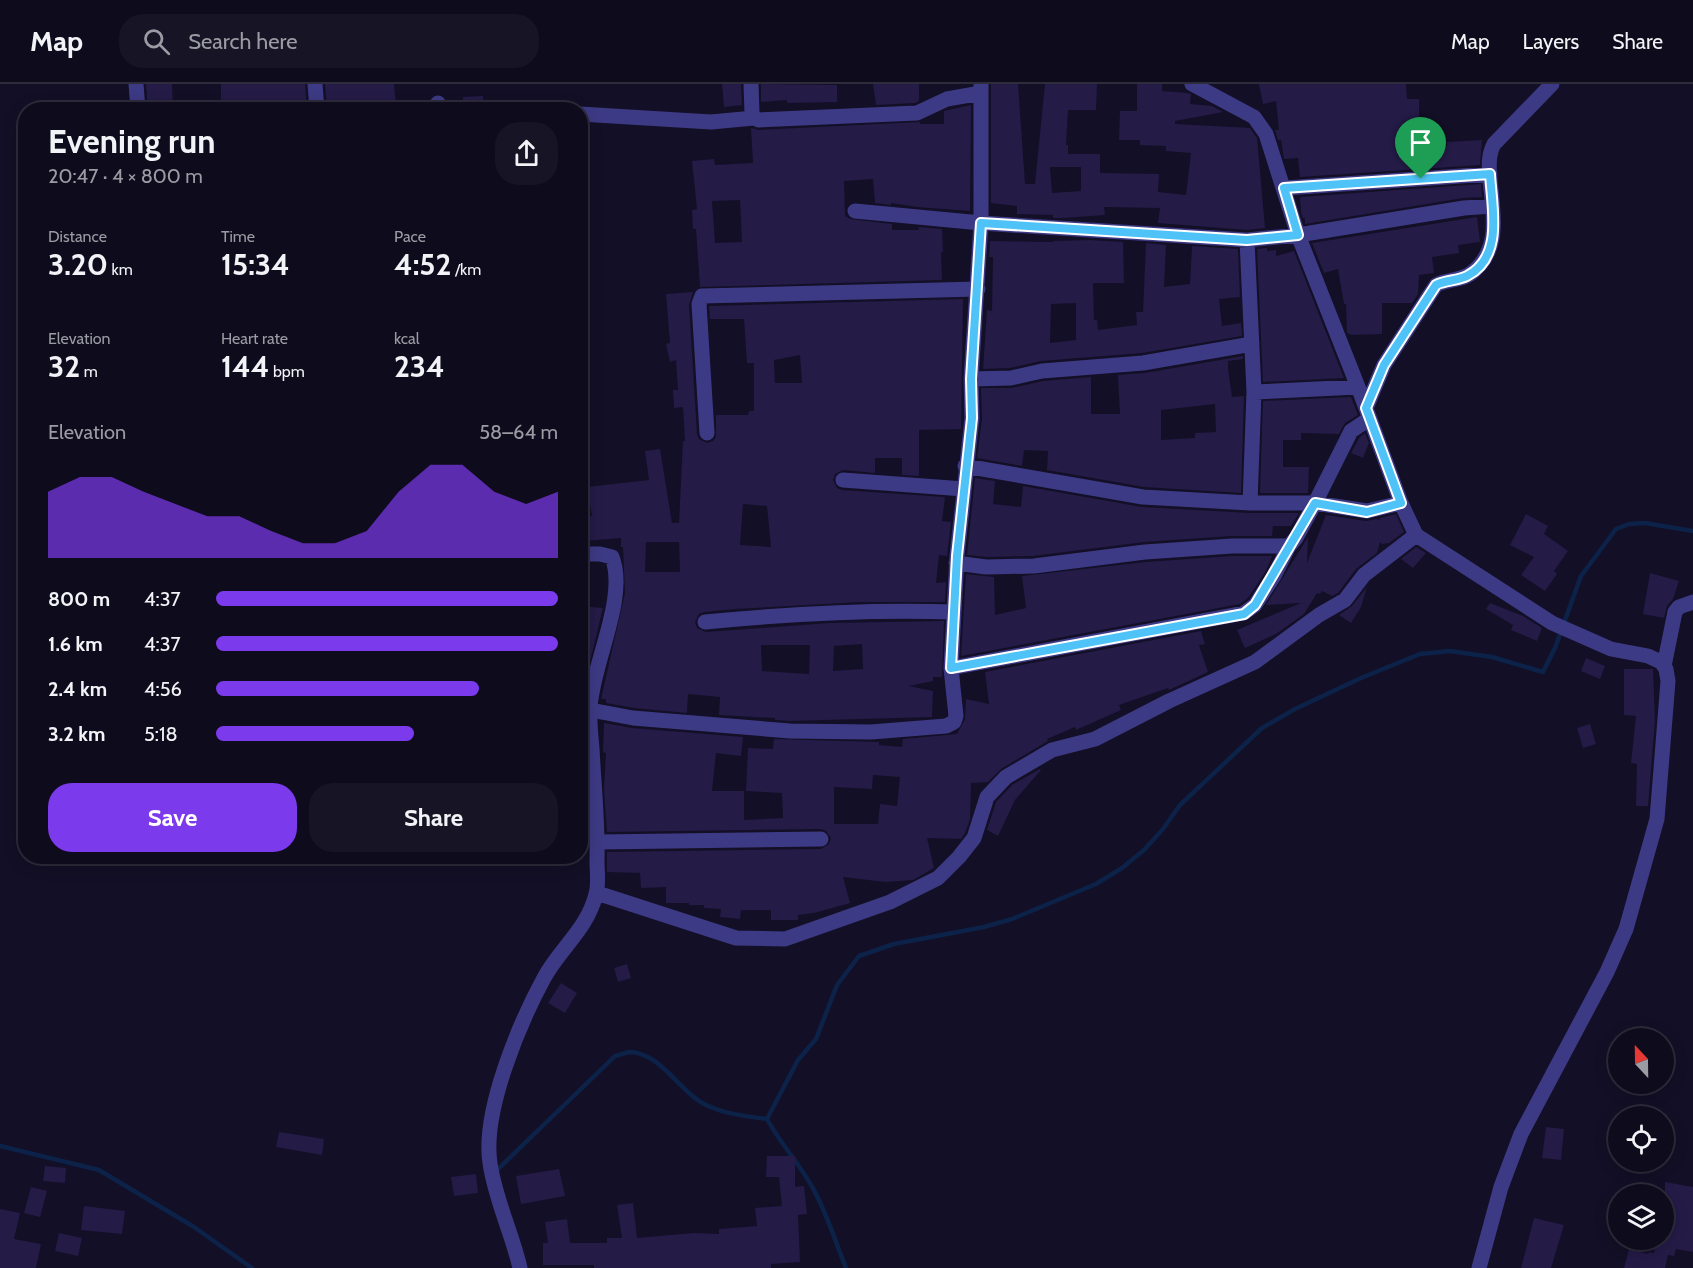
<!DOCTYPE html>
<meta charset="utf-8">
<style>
:root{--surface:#0e0b1c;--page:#171425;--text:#f1f3f6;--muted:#9b9ba3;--line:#2e2b3b;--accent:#7c3aed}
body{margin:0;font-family:Cabin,sans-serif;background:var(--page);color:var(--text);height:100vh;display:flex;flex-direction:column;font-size:22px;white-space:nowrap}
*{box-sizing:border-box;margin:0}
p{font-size:20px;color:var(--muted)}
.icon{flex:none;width:33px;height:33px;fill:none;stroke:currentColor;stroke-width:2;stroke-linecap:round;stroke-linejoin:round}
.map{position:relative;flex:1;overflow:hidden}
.side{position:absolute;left:18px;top:18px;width:570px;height:762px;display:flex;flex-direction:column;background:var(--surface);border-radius:24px;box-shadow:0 3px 15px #0003,0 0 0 2px var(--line)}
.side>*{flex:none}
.needle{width:39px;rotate:338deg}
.controls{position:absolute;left:1608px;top:944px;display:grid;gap:12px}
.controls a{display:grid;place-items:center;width:66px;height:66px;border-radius:50%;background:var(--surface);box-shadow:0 3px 15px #0003,0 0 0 2px var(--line);font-size:30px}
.pin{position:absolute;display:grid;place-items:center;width:51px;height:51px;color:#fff;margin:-62px -26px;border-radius:50% 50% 50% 0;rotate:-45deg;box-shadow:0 0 6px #0007}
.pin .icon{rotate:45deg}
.round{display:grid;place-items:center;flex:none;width:63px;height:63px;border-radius:24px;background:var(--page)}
.head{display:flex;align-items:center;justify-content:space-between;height:102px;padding:0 30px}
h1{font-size:33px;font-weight:700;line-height:45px}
.stats{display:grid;grid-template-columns:repeat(3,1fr);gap:9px;height:102px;padding:6px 30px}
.stats div{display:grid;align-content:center}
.stats b{font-size:30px;font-weight:700}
.stats small{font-size:16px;font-weight:400}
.stats p{font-size:16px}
.chart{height:168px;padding:12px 30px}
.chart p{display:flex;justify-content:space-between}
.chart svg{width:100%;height:108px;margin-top:6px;fill:var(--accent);opacity:.7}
.cta{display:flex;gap:12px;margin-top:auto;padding:12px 30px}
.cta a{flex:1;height:69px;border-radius:24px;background:var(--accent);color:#fff;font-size:24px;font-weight:700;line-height:69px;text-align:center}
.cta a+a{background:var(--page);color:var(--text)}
ul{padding:0 30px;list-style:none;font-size:20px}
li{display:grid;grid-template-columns:96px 72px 1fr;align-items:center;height:45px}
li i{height:15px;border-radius:8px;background:var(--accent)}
header{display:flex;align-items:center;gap:36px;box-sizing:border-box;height:84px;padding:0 30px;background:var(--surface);border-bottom:2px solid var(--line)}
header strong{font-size:28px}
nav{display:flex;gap:33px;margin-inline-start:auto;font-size:21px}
.search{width:420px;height:54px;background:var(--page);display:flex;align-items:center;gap:15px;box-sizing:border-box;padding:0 21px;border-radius:24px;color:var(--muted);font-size:22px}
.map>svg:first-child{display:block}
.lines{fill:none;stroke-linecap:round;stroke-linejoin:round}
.stream{stroke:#0c2248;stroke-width:4.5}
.building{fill:#241b47;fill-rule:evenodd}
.minor{stroke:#3d3a85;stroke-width:15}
.route-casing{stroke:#fff;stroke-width:12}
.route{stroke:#4fc3f7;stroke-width:8}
</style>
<header>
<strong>Map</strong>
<div class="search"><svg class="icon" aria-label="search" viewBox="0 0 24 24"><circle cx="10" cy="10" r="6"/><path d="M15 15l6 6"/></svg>Search here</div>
<nav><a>Map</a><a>Layers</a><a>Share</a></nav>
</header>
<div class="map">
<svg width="1693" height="1184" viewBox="0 0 1693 1184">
<rect width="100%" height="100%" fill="#130f26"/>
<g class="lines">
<path class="stream" d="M0,1062L99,1086L194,1143L252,1184
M495,1088L615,972C619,971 625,969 629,968C660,968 679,1007 704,1020C724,1030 744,1032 767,1035
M846,1184C835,1157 826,1126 811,1101C798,1078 780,1059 767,1035L798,976L816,955L837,901L859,872L894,860L984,843L1012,835L1096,800L1122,784L1144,766L1163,745L1180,721L1262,644L1295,625L1361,594L1420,570L1450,567L1492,573L1543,588L1555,564L1581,492L1616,445L1629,440L1645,439L1693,447"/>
</g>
<path class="building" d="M146,0H172L173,26H148Z
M221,0H305L307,26H221Z
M325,0H394L396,21L327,26Z
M722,0H741L742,21L724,23Z
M761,0L837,1V18L787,19V16L761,18Z
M873,0H919V17L915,19L876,21Z
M991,0H1018L1025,100H1035L1045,0H1097L1096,26H1068L1066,61H1068V70H1100V89L1159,90L1158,108L1186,111L1191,69L1166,67V62L1140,61V56H1119L1120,27H1137V0H1162V7L1187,9L1191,10L1190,20L1212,22L1223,28L1175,37V40L1250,44L1257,54L1265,144L1247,146L1158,139L1160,124L1104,123L1105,131L1063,134H1053V131L1017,130V122L991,119ZM1050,83H1081V107L1052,109Z
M1259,0H1406L1407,15H1419V63L1447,62V58L1482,56L1480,81L1300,93L1298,74L1284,75L1281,56H1278L1275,46H1279L1276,17L1263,20Z
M483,12L484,26H463V13Z
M971,21L970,127L917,123L891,119V121L875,119L873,95L844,97L845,132L850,135L892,140V146H919L918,143L942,145L943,168H941L942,196L700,203L696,145H693L692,126L697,125L692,77L714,75L715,81L753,79L751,44L759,46L920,38V40H944V27ZM740,116L742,158L715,159L712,117Z
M1481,100L1482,113L1463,114L1305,140V134H1303L1301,129L1300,113Z
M1477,133L1480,158L1458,161L1459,169L1432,173L1434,189L1419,191L1418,210L1412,219H1382V250L1352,251L1347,249L1346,220H1344L1338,185L1324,189L1312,159Z
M1090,156L1123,158L1124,199H1093L1094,236H1097L1098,246L1137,241L1136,228H1143L1146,159L1166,161L1164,203L1190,200L1192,162L1238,165L1240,213L1219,215L1222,242L1241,239L1242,252L1142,269L1041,277L1010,284L983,285L987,226L992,227L993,173H989L990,157L1054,158V157ZM1076,219V256L1050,259L1051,220Z
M1267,164V167L1276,166V172L1294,167L1344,294L1263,298L1257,165Z
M693,208L689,221L697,350L699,355L707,359L713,357L716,353V331H748L749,327H754V279H747L744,235H710L709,222L963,215L961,345L919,346V392L902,391V374H875V389L843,386L835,390L833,396L837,404L842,406L945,413L942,437L951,438L947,472L939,471L936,499L946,498L945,518H860L735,525L704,528L699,530L695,538L697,544L706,548L830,539L944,537L942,593H933V597L909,602L933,607L932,633L790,637L775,636V634L719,631L720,613L688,610L687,629L634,624L606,619V615H601L625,509L623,463H621V454L585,457V452L580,453V433L592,432L587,403L649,396L645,367L660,365L672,439H679L683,357H685L683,323L674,324L673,306H678L676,276L670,278L666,260L670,259L666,210ZM800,271L802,299H775L774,276ZM743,420L767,422L771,463L740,461ZM646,458H679L680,488H645ZM862,560L863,585L833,587L834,562ZM761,561H810L809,590L762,587Z
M1243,272V275L1228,277V284L1232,313L1244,312L1241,409L1144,403L1047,386L1048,367L1024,366L1022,382L977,374L982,335L981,304H1011L1043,297L1091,293V330H1120L1118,291L1145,289ZM1215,320L1216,348L1195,349V354L1161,356V326Z
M1351,313L1358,331L1345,339L1339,350L1301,349V356H1283V383H1309L1308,409H1260L1263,317Z
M1365,349L1369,359L1363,374L1351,369L1359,354Z
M975,394L995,397L993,420L1021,423L1023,402L1142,423L1250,429H1299L1291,442H1273L1272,452H1231L1144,458L1033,472L987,473L967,471Z
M1396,430L1404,448L1389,459L1382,460L1380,458L1377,469L1356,485L1338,509L1332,512L1322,507L1320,510L1317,509L1304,530L1276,550L1245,564L1237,546L1301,519L1266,521L1308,453L1307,479L1326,431L1366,437L1376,435L1380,436V434Z
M1526,430L1548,442L1544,450L1568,467L1554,487L1557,490L1545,507L1521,491L1534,473L1510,461Z
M1416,463L1426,469L1413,484L1401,475Z
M1232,472H1272L1266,487L1248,514L1240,520L961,572L966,490L994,493L995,531L1026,524L1022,492L1146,478Z
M1650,489L1679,497L1673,515L1667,522L1664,534L1643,530Z
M1367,503L1361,523L1351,539L1339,531L1352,522Z
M1490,519L1523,532L1542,544L1537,557L1511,546L1513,541L1486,525Z
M580,522L603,524L581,614H580Z
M1201,547L1205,560L1199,561L1208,588L1169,606L1168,604L1119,621L1121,626L1076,646L1075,643L1047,655L1048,657L1001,685L988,698L971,699L970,735L965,749L961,755L927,754L934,784L913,796L885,798L843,793L850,819L814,829L798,831V836H771V826H741L740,835L720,833L721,825L704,824V821H689V819H666V803L641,804L640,789L607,788V768L821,765L829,760L831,754L826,747L821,745L607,748L604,706L606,669L603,668L604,639L632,644L743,653L741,672L716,669L712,707H744V736L783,734L782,709L746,707L748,664L773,665L774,655L879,658V661L902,663L903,655L957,650L965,635L966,615L989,620L985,588ZM873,691L900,693L897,722L880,720L878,740H834V703L872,705Z
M1586,574L1605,582L1600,595L1581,587Z
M1624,585H1653L1655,637L1648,722H1636L1637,680L1631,679L1636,632L1624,631Z
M1590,640L1596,660L1583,664L1577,644Z
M1040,685L1041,686L1015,716L998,752L987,746L996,718L1012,701Z
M627,880L631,894L618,898L614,884Z
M561,899L577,909L565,929L548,919Z
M1546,1043L1564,1045L1561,1076L1542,1074Z
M279,1048L324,1055L322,1071L276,1063Z
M767,1072H795V1103L804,1102L807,1130L798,1131L800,1178L771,1180V1184H594V1181H543V1159H548L545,1138L567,1135L570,1159H607V1154H622L617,1121L633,1119L637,1154L693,1149L719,1150V1145L757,1142L755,1124L782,1122L779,1093H766Z
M45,1082L66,1084L65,1099L43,1097Z
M559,1085L565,1112L521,1120L516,1092Z
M476,1090L478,1109L454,1112L451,1093Z
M1665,1098L1693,1103V1168L1676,1165L1674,1172L1668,1171L1665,1184H1624L1629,1165L1648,1170L1649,1168L1654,1169L1657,1155H1664Z
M31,1103L47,1107L40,1133L24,1129Z
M84,1122L125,1127L122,1150L81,1146Z
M0,1125L20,1129L14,1155L41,1160L36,1184H0Z
M1534,1134L1564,1141L1551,1184H1521Z
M59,1149L82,1154L78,1172L55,1167Z"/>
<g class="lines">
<path class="minor" d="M136,0L138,26
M315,0L317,26
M751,0L752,29L754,34L759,36L917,29L947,15L981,9
M1192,0L1254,33L1266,50L1298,151L1360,308L1401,419L1416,451L1552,539L1611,565L1648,572L1661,578L1666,585L1668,597L1657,735L1626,845L1607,888L1521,1050L1501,1103L1479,1184
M432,26L438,19
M580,30L711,38L754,34
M1285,104L1490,90
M855,127L981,139L1247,156L1298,151L1464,124L1492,122
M1247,156L1254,308L1250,419
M971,295L1011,294L1042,287L1143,279L1252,260
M1254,308L1358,303
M1366,324L1384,281L1436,201C1447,195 1460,197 1470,190C1502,167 1493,129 1490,96C1489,83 1488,71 1494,60L1552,0
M707,349L699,220L702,212L978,205
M965,382L1143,413L1250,419H1315L1367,427L1401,419
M843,396L964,405
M956,479L986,483L1034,482L1145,468L1232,462H1289
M705,538C788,530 871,525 954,528
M1664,582L1675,528L1679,523L1693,518
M951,584L1244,529L1255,521L1274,492L1289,462L1296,454L1315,419L1351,347L1369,335
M580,624L633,634L790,647L871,648L946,642L954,638L956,632L951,584L957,472L972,334L971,295L981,139V0
M598,758L821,755
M597,809L736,854L785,855L890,818L938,794L959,773L974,754L987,713L1006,693L1052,666L1095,655L1169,617L1255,578L1319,531L1345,516L1364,491L1416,451
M520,1184C512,1149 495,1115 490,1079C482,1028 519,940 544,894C560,864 587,846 596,810C599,800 597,788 597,778C598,741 594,703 592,665C591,652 589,637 590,624C592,580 628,514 612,473L600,470H580"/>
</g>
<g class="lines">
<defs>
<path id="route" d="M1490,90C1492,124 1504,173 1467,192C1457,197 1445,196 1436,201L1384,281L1366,324L1401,419L1367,428L1315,419L1255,521L1244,530L951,584L957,472L972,334L971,295L981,139L1247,156L1298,151L1284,104Z"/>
</defs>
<use href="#route" class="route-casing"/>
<use href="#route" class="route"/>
</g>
</svg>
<div class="controls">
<a><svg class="needle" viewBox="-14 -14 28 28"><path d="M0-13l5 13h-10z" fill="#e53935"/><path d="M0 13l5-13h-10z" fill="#9b9ba3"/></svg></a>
<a><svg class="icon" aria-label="locate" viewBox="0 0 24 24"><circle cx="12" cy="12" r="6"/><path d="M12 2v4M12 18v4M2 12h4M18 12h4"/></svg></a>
<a><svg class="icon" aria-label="layers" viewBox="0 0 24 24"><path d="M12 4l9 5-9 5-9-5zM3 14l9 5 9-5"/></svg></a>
</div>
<div class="pin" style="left:1421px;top:95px;background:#1e9e55"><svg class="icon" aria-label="arrive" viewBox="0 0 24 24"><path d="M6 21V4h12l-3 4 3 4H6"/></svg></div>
<section class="side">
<div class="head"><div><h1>Evening run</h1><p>20:47 · 4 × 800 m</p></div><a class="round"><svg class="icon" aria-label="share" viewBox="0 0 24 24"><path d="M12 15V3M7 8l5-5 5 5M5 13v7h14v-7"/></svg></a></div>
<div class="stats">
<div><p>Distance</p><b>3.20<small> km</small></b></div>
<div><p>Time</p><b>15:34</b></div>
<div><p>Pace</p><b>4:52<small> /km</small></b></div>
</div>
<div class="stats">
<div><p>Elevation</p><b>32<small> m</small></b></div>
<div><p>Heart rate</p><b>144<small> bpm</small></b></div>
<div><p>kcal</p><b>234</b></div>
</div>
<div class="chart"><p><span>Elevation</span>58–64 m</p>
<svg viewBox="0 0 160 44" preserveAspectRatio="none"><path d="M0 44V17L10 11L20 11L30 17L40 22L50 27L60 27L70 33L80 38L90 38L100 33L110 17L120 6L130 6L140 17L150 22L160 17V44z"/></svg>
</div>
<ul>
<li><b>800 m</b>4:37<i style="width:100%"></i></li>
<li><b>1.6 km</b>4:37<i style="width:100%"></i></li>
<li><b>2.4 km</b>4:56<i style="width:77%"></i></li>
<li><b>3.2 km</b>5:18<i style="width:58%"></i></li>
</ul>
<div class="cta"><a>Save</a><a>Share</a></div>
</section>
</div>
